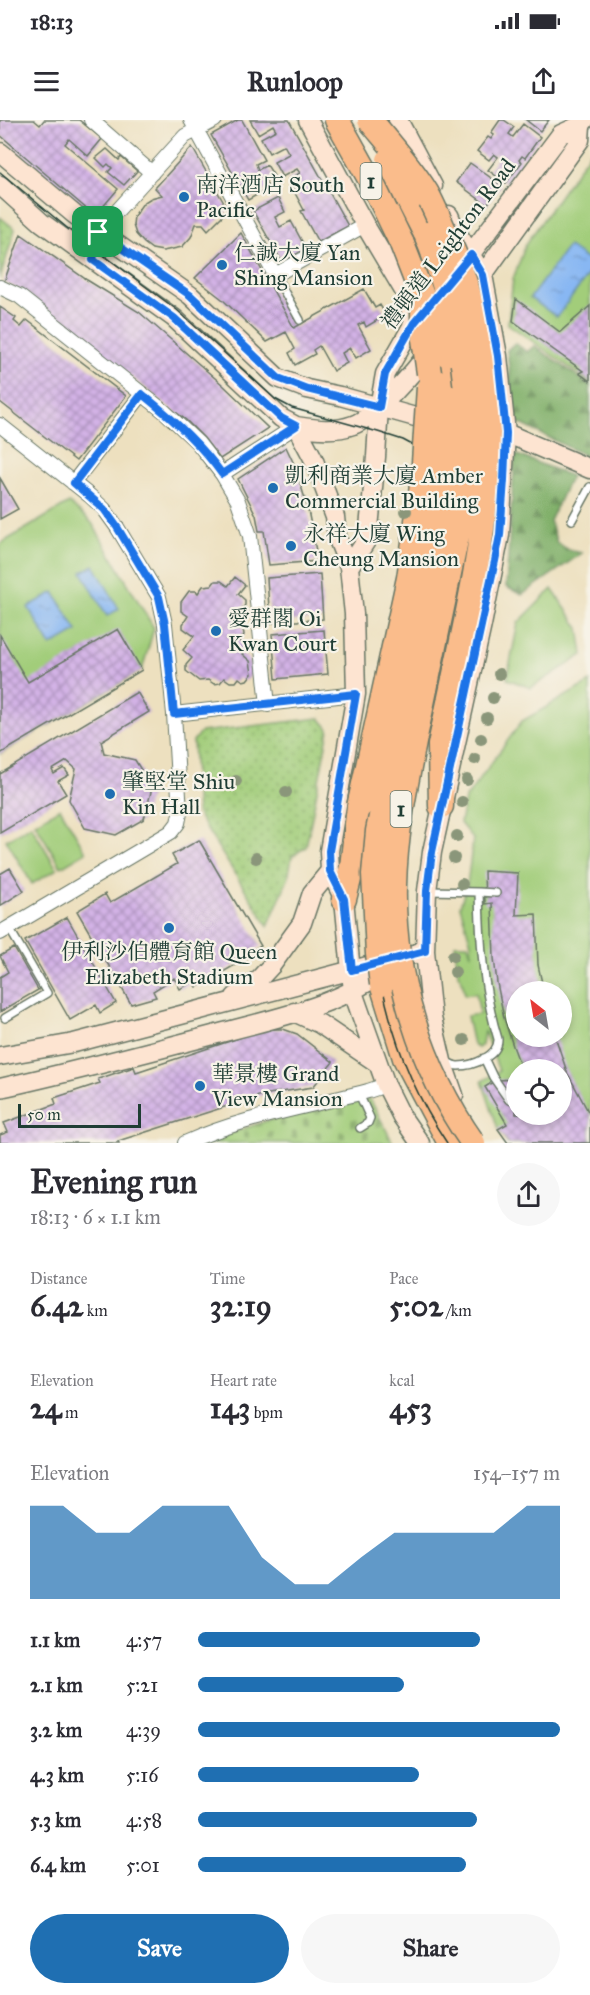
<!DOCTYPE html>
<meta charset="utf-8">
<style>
:root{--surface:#fff;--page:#f7f7f7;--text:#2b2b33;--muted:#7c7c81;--accent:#1f6fb2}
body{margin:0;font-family:"IM FELL Great Primer","Noto Serif TC",serif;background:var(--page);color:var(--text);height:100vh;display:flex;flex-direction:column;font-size:22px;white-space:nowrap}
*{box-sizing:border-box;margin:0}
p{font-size:20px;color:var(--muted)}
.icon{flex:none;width:33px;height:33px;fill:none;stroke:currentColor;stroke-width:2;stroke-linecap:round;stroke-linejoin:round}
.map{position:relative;height:1023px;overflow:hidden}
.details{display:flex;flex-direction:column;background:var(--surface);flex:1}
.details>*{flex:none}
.needle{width:39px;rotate:329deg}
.buttons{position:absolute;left:506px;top:861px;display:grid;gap:12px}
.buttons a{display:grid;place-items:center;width:66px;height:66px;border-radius:50%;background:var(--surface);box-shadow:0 3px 9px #0003;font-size:30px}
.scale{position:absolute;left:18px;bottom:15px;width:123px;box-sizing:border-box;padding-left:6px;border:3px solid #1f3d34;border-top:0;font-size:16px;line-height:21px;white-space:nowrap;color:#1f3d34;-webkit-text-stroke:4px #f7f3e8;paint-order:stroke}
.pin{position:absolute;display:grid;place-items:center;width:51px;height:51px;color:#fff;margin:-26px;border-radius:12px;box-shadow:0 3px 9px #0006}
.round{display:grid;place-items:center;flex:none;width:63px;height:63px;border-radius:32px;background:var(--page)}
.overview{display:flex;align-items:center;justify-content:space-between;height:102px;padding:0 30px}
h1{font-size:33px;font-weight:700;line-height:45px}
.metrics{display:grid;grid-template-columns:repeat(3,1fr);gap:9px;height:102px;padding:6px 30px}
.metrics div{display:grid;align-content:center}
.metrics b{font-size:30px;font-weight:700}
.metrics small{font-size:16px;font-weight:400}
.metrics p{font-size:16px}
.chart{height:168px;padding:12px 30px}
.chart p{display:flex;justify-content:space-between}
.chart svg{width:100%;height:108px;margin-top:6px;fill:var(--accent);opacity:.7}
.button{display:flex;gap:12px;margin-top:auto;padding:12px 30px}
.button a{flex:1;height:69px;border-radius:36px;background:var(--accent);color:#fff;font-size:24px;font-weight:700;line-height:69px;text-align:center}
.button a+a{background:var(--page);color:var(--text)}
ul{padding:0 30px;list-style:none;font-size:20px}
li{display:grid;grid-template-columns:96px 72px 1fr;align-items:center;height:45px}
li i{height:15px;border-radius:8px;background:var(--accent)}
.status{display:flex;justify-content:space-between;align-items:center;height:42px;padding:0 30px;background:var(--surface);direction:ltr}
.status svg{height:16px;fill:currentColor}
header{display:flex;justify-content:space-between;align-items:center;height:78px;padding:0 30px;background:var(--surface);font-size:27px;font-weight:700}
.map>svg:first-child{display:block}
.grass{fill:#a2cd7a;stroke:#608557;stroke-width:1.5;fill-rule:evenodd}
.forest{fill:url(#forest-firs);stroke:#50764f;stroke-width:1.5}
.cemetery{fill:url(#cemetery-stones);stroke:#608557;stroke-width:1.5}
.park{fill:url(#park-dots);stroke:#608557;stroke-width:1.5}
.water{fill:url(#water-ripples);stroke:#547a94;stroke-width:1.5}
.building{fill:url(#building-cross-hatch)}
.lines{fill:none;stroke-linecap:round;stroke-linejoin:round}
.lane-casing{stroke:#677665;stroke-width:10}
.street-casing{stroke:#677665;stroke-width:16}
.secondary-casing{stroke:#677665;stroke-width:21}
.highway-casing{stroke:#677665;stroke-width:27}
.lane{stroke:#fff;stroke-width:7}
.street{stroke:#fff;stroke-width:14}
.secondary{stroke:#fde4d1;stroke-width:18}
.highway{stroke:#fabc8b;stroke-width:24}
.tram{stroke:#1f3d34;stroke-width:1.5}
.highway-bridge-casing{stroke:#677665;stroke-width:27;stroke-linecap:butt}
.highway-bridge{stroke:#fabc8b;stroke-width:24}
.tree{fill:#8a967a}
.route-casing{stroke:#fff;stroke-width:12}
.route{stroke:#1a73e8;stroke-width:8}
.poi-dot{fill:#1f6fb2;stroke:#f7f3e8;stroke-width:2}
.labels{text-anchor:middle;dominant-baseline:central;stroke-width:4.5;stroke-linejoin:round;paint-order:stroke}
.shield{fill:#f7f3e8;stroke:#60746a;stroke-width:1.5}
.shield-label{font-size:21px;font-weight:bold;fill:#1f3d34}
.poi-label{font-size:22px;fill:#1f3d34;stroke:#f7f3e8;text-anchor:start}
.street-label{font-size:22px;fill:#1f3d34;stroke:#f7f3e8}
</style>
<div class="status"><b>18:13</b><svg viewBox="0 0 49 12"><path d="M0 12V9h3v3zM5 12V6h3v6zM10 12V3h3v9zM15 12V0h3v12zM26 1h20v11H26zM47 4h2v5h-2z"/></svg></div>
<header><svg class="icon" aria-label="menu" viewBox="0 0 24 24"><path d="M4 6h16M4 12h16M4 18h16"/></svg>Runloop<svg class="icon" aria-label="share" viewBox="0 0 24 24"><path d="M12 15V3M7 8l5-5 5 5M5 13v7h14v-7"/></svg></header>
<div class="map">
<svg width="590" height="1023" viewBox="0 0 590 1023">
<defs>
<pattern id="forest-firs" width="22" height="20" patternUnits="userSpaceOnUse" patternTransform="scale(1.5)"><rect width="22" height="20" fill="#81b06a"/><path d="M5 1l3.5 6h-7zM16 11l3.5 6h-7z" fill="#699058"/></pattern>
<pattern id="cemetery-stones" width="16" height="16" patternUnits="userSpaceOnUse" patternTransform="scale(1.5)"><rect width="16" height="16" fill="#a2cd7a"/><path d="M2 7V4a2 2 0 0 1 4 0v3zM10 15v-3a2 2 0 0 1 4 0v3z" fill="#83a865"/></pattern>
<pattern id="park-dots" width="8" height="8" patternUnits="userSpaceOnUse" patternTransform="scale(1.5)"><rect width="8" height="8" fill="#a2cd7a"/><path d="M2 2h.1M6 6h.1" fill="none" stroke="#83a865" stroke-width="1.8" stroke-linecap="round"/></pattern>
<pattern id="water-ripples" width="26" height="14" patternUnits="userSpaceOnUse" patternTransform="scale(1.5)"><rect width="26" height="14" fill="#88b7f3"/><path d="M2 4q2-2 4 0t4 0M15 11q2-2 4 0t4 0" fill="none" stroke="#6f96c6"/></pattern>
<pattern id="building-cross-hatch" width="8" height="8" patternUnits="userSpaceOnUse" patternTransform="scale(1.5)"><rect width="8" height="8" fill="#d3b2e6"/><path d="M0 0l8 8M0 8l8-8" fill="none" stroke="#ab92bb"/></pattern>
</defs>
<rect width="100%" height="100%" fill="#f7f3e8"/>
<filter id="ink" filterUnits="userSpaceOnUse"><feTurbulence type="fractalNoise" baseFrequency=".0167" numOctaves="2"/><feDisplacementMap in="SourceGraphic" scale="12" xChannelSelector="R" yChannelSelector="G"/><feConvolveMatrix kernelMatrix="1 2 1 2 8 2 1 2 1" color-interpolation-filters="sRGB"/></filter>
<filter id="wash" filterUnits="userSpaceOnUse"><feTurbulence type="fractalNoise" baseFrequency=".008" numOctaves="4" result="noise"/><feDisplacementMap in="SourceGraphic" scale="24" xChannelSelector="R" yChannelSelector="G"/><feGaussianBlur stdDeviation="1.35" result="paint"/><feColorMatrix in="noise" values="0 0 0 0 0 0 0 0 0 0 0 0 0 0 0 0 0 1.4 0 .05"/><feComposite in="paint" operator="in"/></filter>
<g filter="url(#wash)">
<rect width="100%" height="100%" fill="#ede0bf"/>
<path class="grass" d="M590,32V262L508,204L513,159L526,124Z
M69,383L92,403L154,508L142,550L0,634V424Z
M552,469L579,508L583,535L531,568L507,559L518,503Z
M590,562V1023H508L498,1009L482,961L499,951L484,911L482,925L478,928L473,925L467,896L480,894L476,873L465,875L462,860L458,854L455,824H468L471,834V823L460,786L467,765L473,719L460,703L465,679L522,601ZM516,872H561V916H516ZM516,950H561V994H516Z
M60,688L86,732L61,747L35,703Z
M31,705L57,749L32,764L6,720Z"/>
<path class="forest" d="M515,223L527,232L534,226L590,265V338L515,301L507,230Z
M515,334L571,356L550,401L557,423L569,430L582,433L522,475L506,467Z"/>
<path class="cemetery" d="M370,979L393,1023H202L266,1001Z"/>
<path class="park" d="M0,97L15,109L0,159Z
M320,598L329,609L306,727L292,736L288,759L268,806L197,694L193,621L201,612Z"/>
<path class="water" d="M568,126L590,142V152L557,197L530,178Z
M94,445L119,489L107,496L82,452Z
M54,472L77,511L51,526L28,487Z"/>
<g id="blocks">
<path class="building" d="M0,0H34L40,5L44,0H79L102,19L88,36L69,19L65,24L118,69L95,96L0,15Z
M238,0H242L264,40L256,44L258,50L267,45L274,56L265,61L269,68L248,80L211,15Z
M250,0H289L348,106L318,122L301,91L304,90L288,60L300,53L297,49L282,57L274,42L289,34L284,25L269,33L261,18L276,10L273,5L258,14Z
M500,0H504L514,7L509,14L513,17L523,4L540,17L525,38L522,36L519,40L522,42L506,63L488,50L498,37L494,34L489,40L477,31L488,17L491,19L494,15L491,13Z
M526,0H549L540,11Z
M192,27L228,90L208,110L203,104H196L191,117L182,127L163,131L152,129L144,123L136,114L133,105L134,96L143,83L151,78L162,75L155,68Z
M107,29L119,40L121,37L137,51L124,65L108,52L112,48L108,44L105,47L96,38Z
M470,43L501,65L487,85L456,62Z
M278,78L285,92L275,97L280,107L291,101L306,129L282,142L253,91Z
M241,113L294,208L364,169L375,188L380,185L386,195L366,207L364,202L358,205L371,229L356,238L350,228L342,233L347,243L333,251L319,226L313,230L315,234L295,245L289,233L295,229L286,212L267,222L222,179L195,158Z
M21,114L87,160L139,192L223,265L268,308L220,339L204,318L186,300L25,173L4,162Z
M516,179L560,212L590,186V261L579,253L583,251L513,201Z
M0,187L16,198L14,201L21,207L27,200L126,276L76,341L0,282Z
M286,327L294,344L307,385L318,441L269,445L264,411H259L256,395L238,359Z
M0,358L18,389L0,399Z
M320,454L323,499L270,503L267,458Z
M235,457L245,465L238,474L245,480V485L241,491V499L238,503L243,508L244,515L239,521L245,525V531L242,534L250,541L252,554L247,560L243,561L239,558L236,562H230L224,558L220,563L214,564L208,560L199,561L186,551V545L192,538L183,530L194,516L183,508V504L188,496L181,491V482L189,471H196L198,473L203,466L212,465L215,461H221L228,466Z
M118,509L142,550L0,634V515L28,562Z
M324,510L328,554L276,559L272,514Z
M137,572L149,592L101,621L104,633L135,640L152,668L144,699L116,715L85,708L69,680L76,649L67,641L52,650L54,654L64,648L69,655L58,661L66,674L0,713V654Z
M199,720L261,826L247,834L249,837L197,867L194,861L180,869L174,858L153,871L156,877L131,884L77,791L105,774L110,783L177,744L172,735Z
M10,748L24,771L0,786V754Z
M484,751L518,753L516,795L536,794L538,845L544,872H516V916H555L567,952L590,995V1023H508L498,1009L507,1004L485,967L496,960L516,959V994H561V950H522L513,926L504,898L497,863L494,838L492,783L485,784Z
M67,797L116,883L100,893L96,885L70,900L25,821Z
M14,828L38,870L0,892V857L8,852L0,836Z
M267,909H283L297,914L333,942L313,967L262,975L118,1021L119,1023H0V1015L8,1012L4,1003L56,984L54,978L100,963L98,959L134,947L136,952Z"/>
</g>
</g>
<g filter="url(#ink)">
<use href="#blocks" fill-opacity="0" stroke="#677665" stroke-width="1.5"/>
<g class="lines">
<defs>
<path id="lane" d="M275,155L300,200
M572,400L590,367
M428,771L479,772C480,822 483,870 498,919C499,936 473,946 458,946C454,946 449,943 445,941
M479,772L496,773
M5,898L47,873L9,808
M484,938L493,957L509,980
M359,974L370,998L368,1003L360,1008"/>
<path id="street" d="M91,0L152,53
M191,0L275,155L365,105
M93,140L98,112L185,16L215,0
M0,167L19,176L165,292L198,323L222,354L238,381L250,416L268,585
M0,305L90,376L104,389L117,407L159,477L165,504L174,594L180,693L178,703L171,712L0,813
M222,354L296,306
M73,363L142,274
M174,594L356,574
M185,1023C243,997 307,987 368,971L386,965"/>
<path id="secondary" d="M308,0L365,105L407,176L414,203
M398,0L433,66
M0,32L75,95L190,175L278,258L307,269L340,276L426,300L439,302
M0,65L41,102L174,198L281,298L296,306L313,338L335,397L337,417L349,447L354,494L356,574L329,731L330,751L344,779L353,872L360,892L386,965L402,997L420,1023
M449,95L455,109L483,155L498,236L506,313L500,415L482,505L432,732L427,771L425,831L432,898L442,941L454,975
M464,143L561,14L581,5
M477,163L580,20L581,5L585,0
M296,306C316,309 334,312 353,305C374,298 417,249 430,230
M495,311L506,313L590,349
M349,447L368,418L376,337L379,287L385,254L414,203L425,190
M235,877L259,859L271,846L302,803L312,773L330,751
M294,892L320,904L376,942
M0,936L74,923L425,831
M0,968C73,952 145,933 217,914C275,898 341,886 389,847"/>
<path id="highway" d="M337,0L375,68L402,124
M409,81L426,114
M448,277L449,253
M441,686L440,625L444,606
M344,779L352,747L359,687
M382,864L405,938L450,1023"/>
</defs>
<use href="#lane" class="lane-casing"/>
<use href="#street" class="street-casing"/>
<use href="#secondary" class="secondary-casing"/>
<use href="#highway" class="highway-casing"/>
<use href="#lane" class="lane"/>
<use href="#street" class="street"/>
<use href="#secondary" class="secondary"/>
<use href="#highway" class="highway"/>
<path class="tram" d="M0,52L66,107L177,190L275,279L292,288L378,312L403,320L416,327L429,343L436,359L439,375L438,389L380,685C362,803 379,922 447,1023"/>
<defs>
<path id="highway-bridge" d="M370,0C389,23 410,46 426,72C434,86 440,102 447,117C523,281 479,439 444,606
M389,40L409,81
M426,114C457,190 472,261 467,343C465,387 453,431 445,473C435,520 426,566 416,612C406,663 395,714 394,766C392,856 421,949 473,1023
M402,124L423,178L443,211L446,234
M423,180V212L429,253
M359,687L409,458L423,358L429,267
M382,864L378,834L374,754L378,711L413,541L446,355L448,277"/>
</defs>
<use href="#highway-bridge" class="highway-bridge-casing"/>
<use href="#highway-bridge" class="highway-bridge"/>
</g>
<g class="tree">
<circle cx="406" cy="391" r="6"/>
<circle cx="499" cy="554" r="6"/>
<circle cx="493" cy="578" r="6"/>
<circle cx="487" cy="598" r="6"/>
<circle cx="481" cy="619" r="6"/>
<circle cx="475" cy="639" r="6"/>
<circle cx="467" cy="660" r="6"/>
<circle cx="236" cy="661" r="6"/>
<circle cx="286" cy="672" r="6"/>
<circle cx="462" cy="682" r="6"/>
<circle cx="457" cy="716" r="6"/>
<circle cx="256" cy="738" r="6"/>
<circle cx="454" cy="738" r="6"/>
<circle cx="462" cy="764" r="6"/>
<circle cx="453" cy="836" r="6"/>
<circle cx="455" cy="852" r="6"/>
<circle cx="464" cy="920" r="6"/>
</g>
</g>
<g class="lines" filter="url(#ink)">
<defs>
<path id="route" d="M98,112L190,175L278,258L307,269L379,287L385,254L414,203L471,135L483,155L498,236L506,313L504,360L500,415L495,441L432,732L427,771L425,831L352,850L344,779L330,751L329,731L356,574L174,594L165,504L159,477L117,407L104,389L74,363L142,274C172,298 200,323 222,354L296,306L281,298L174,198L93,140Z"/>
</defs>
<use href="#route" class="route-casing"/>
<use href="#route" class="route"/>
</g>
<g class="poi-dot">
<circle cx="184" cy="77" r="6"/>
<circle cx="222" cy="145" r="6"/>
<circle cx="273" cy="368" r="6"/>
<circle cx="291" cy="426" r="6"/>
<circle cx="216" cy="511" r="6"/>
<circle cx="110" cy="674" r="6"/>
<circle cx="169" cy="808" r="6"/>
<circle cx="200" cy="966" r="6"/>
</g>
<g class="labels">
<g class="shield">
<rect x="360.5" y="43" width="21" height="36" rx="4.5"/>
<rect x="390.5" y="671" width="21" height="36" rx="4.5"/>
</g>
<g class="shield-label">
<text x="371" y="61">1</text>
<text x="401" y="689">1</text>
</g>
<g class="poi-label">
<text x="196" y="64">南洋酒店 South<tspan x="196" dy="25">Pacific</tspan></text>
<text x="234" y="132">仁誠大廈 Yan<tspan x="234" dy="25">Shing Mansion</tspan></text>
<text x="285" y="355">凱利商業大廈 Amber<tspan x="285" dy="25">Commercial Building</tspan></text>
<text x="303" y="413">永祥大廈 Wing<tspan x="303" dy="25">Cheung Mansion</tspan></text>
<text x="228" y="498">愛群閣 Oi<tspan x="228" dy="25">Kwan Court</tspan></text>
<text x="122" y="661">肇堅堂 Shiu<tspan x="122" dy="25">Kin Hall</tspan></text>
<text x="169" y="831" text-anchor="middle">伊利沙伯體育館 Queen<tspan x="169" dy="25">Elizabeth Stadium</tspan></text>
<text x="212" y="953">華景樓 Grand<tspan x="212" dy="25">View Mansion</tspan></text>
</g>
<g class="street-label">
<text transform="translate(448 124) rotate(-53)">禮頓道 Leighton Road</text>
</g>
</g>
</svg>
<div class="buttons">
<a><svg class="needle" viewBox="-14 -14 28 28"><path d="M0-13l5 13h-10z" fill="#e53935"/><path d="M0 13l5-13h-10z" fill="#7c7c81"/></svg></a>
<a><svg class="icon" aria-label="locate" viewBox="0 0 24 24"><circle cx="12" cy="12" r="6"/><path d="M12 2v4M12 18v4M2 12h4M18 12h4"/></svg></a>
</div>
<div class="scale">50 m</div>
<div class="pin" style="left:98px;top:112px;background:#1e9e55"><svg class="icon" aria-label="arrive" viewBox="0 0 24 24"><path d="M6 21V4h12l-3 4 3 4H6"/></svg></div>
</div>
<section class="details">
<div class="overview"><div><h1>Evening run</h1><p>18:13 · 6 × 1.1 km</p></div><a class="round"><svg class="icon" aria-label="share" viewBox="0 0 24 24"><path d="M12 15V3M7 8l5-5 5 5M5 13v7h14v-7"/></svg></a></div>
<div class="metrics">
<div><p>Distance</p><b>6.42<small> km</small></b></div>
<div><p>Time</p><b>32:19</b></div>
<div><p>Pace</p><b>5:02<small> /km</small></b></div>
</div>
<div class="metrics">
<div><p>Elevation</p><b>24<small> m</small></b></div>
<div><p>Heart rate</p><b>143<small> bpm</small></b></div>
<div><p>kcal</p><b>453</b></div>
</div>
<div class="chart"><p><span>Elevation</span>154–157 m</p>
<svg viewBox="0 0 160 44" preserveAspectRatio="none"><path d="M0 44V6L10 6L20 17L30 17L40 6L50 6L60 6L70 27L80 38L90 38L100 27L110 17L120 17L130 17L140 17L150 6L160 6V44z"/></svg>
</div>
<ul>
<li><b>1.1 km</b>4:57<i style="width:78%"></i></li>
<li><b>2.1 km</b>5:21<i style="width:57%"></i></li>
<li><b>3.2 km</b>4:39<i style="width:100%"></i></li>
<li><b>4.3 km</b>5:16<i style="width:61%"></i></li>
<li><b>5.3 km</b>4:58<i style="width:77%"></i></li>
<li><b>6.4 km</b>5:01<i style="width:74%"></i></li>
</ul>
<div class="button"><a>Save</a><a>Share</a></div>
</section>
